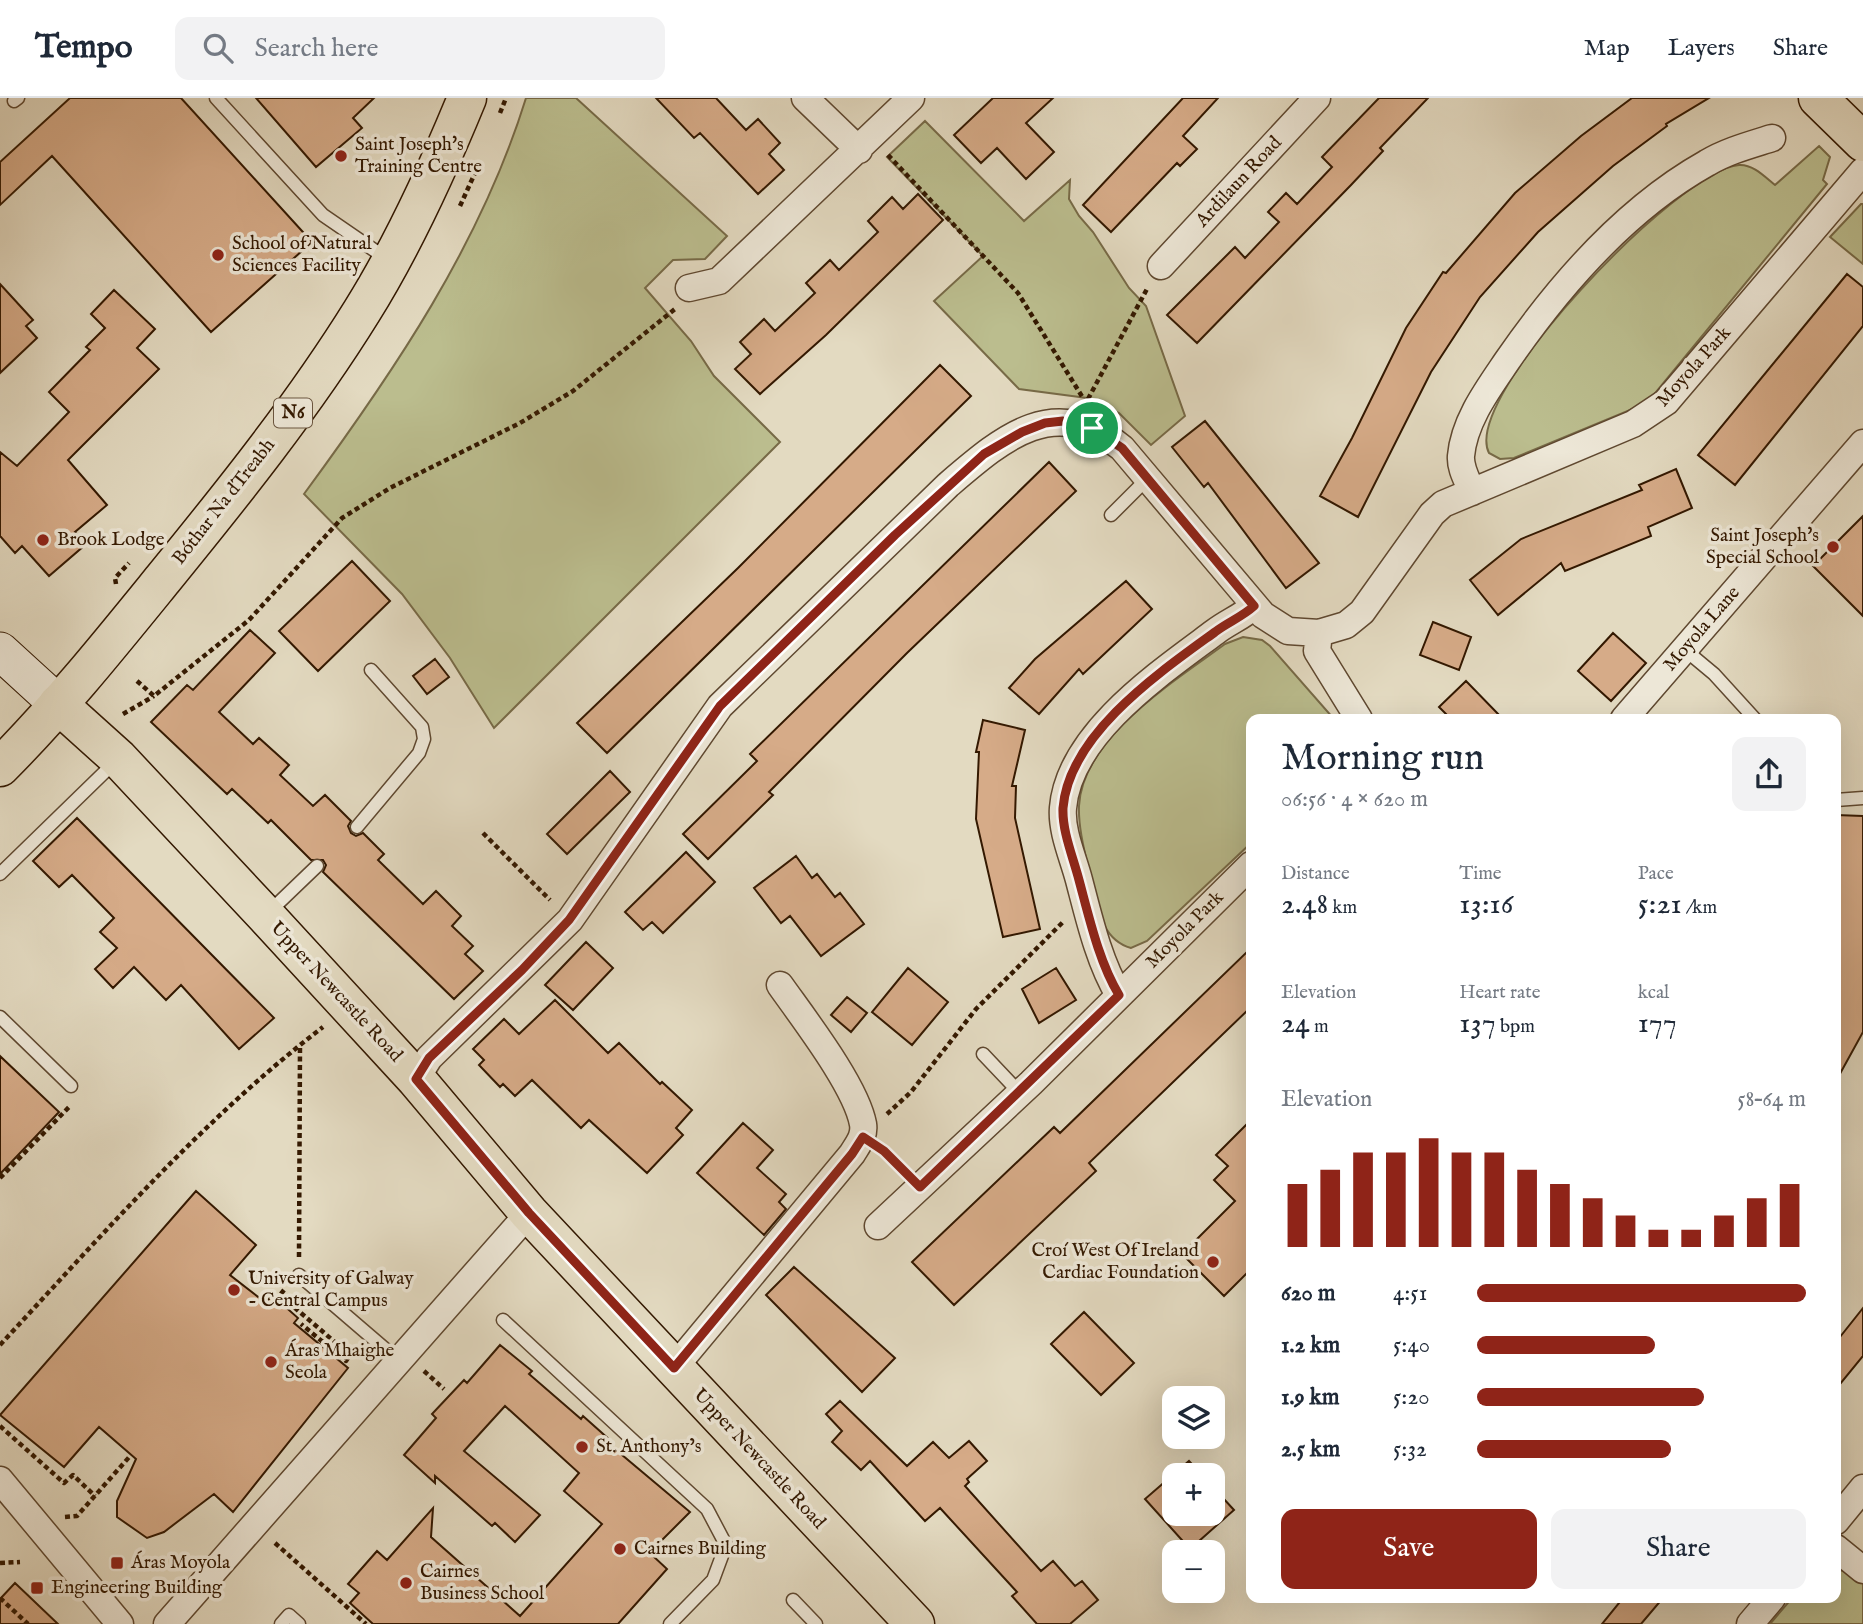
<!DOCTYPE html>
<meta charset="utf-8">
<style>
:root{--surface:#fff;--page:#f2f2f3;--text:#1f2937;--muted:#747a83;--line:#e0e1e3;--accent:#8f2418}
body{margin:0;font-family:"IM FELL English",serif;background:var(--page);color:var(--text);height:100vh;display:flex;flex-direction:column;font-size:26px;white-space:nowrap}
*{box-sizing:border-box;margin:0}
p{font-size:23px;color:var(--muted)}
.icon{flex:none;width:38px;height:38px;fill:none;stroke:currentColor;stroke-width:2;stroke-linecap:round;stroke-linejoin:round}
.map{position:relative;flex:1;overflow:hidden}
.side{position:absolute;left:1246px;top:616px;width:595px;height:889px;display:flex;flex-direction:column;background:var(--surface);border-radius:14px;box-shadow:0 7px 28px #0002}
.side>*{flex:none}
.tools{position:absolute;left:1162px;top:1288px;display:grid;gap:14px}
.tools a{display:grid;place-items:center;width:63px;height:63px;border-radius:14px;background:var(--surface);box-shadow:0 7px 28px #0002;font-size:35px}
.pin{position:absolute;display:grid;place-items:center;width:60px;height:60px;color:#fff;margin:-30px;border:4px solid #fff;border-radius:50%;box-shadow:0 2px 7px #0007}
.round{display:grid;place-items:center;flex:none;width:74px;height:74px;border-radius:14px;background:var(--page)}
.overview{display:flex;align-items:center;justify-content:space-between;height:119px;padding:0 35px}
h1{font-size:38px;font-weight:600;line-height:52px}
.metrics{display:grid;grid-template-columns:repeat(3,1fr);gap:10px;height:119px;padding:7px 35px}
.metrics div{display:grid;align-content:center}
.metrics b{font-size:30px;font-weight:600}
.metrics small{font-size:19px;font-weight:400}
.metrics p{font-size:19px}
.chart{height:196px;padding:14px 35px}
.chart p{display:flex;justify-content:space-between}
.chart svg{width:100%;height:126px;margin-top:7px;stroke:var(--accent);stroke-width:6}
.primary-button{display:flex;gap:14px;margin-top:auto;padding:14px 35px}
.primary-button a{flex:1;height:80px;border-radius:14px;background:var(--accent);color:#fff;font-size:28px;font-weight:600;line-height:80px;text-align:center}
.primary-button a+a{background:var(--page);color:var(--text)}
ul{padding:0 35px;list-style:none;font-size:23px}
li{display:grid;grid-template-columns:112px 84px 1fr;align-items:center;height:52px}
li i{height:18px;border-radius:9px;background:var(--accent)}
header{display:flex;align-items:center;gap:42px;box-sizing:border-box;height:98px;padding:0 35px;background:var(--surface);border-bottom:2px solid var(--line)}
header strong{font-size:33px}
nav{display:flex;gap:38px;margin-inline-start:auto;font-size:24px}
.search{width:490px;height:63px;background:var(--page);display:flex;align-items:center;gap:18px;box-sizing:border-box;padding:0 24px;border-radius:14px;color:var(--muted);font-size:26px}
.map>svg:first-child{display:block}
.green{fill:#bbbd8e;stroke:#776a47;stroke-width:2}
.building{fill:#d6ab88;stroke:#331800;stroke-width:2}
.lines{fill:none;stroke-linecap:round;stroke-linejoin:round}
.lane-casing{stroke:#5f4830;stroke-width:15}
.street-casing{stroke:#5f4830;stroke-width:29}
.secondary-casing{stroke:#331800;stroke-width:39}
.primary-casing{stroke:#331800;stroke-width:41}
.highway-casing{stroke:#331800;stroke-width:41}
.path{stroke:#331800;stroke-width:4.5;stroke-dasharray:5 3.5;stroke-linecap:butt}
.lane{stroke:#ede7d7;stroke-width:12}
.street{stroke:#ede7d7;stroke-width:26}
.secondary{stroke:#ede7d7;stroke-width:37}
.primary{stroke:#e3dac1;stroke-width:38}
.highway{stroke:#e3dac1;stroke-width:38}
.route-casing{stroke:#fff;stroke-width:14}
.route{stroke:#8f2418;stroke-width:9}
.poi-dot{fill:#8f2418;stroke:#ede7d7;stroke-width:2.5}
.labels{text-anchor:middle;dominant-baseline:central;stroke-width:7;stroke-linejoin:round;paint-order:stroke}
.shield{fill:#ede7d7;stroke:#6b5640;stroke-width:2}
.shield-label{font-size:18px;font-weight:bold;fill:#331800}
.poi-label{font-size:19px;fill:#331800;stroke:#ede7d7;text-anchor:start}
.street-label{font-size:19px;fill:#331800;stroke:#ede7d7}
</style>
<header>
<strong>Tempo</strong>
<div class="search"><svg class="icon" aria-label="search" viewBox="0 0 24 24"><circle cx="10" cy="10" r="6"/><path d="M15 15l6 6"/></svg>Search here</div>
<nav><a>Map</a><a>Layers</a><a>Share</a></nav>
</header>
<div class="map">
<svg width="1863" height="1526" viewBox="0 0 1863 1526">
<rect width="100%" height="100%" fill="#e3dac1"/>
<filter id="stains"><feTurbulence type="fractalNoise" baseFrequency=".00286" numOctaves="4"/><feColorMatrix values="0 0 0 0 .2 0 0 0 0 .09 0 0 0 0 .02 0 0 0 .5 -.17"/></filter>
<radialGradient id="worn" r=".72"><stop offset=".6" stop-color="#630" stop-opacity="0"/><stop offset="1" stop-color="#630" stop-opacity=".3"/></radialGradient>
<path class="green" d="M526,0H576L727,138L705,161L673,162L645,190L691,243L714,278L780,344L494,630L450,560L402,496L304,396C393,275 481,146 526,0Z
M925,23L1024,123L1070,82L1069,101L1079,118L1093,134L1129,190L1146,208L1185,318L1151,347L1119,315L1087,300L1019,291L934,203L983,158L887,59Z
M1819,48L1830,59L1823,82L1827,86L1652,299L1635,310L1514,360L1500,361L1489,355C1460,299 1680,71 1739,67C1753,66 1765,79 1775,87Z
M1861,106H1863V166L1830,139Z
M1243,539L1262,542L1270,548L1334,621H1251V745L1147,843L1131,850C1103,842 1098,813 1092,787C1087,762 1078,733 1079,708C1082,640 1176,582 1225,546Z
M1843,1472L1863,1479V1526H1770L1792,1500H1836V1474Z"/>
<path class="building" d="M70,0H181L312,144L211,234L52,58L0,107V64Z
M256,0H374L353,20L362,30L316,69Z
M656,0H716L746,32L758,21L780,45L769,56L784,72L758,96L700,35L694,40Z
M993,0H1053L1026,25L1054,54L1026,81L997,50L981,65L954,37Z
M1183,0H1218L1183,38L1197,51L1180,68L1177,65L1111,134L1083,107Z
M1379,0H1428L1380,50L1383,53L1351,87L1197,245L1167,217L1235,149L1245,160L1279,124L1268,114L1286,95L1297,106L1332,69L1322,59Z
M1632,0H1709L1666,26L1667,28L1613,68L1538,134L1480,199L1431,274L1358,419L1320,398L1352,340L1406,230L1443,174L1446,175L1515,95L1581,38Z
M918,96L943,122L826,237L760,296L735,271L751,256L740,244L764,221L775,233L815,195L806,185L830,162L839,172L878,134L868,123L892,99L903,111Z
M1847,176L1863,189V228L1735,387L1698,357Z
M0,186L33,222L26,228L37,240L0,275Z
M114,192L155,231L137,250L159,271L68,362L107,407L75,434L85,447L49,478L22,448L15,455L0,438V354L17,368L69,314L49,294L90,252L86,249L105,230L91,216Z
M940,267L971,298L607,655L577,625L738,470Z
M1205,323L1319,465L1286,490L1208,385L1204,389L1172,349Z
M1049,364L1076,393L907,555L769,694L773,697L708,761L683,736L757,663L750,656Z
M1676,371L1692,410L1648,429L1651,438L1565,473L1561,465L1498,517L1470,482L1521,441L1642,392L1639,387Z
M1863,418V518L1813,468Z
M352,463L390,503L318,573L279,533Z
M1126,483L1152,511L1083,576L1079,571L1039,616L1009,590L1035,561Z
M1433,524L1471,539L1459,572L1420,557Z
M250,532L275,555L219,614L253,646L259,640L289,667L280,677L313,708L325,697L351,723L348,728L351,735L356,738L363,735L384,756L378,762L423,806L436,793L461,818L452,828L473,848L465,856L483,873L454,901L323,774L326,767L323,762H311L271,722L268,725L232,691L227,696L151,624L187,587L193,592Z
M1613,535L1646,565L1611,603L1578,573Z
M435,561L449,579L427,596L413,578Z
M1466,583L1503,621H1451L1439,609Z
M983,622L1025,632L1012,688H1016L1015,720L1040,831L1003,839L976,721L979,654H976Z
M610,673L630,694L567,756L547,736Z
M1836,717L1863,718V934L1836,983Z
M77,720L274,920L239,951L181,887L166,902L134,869L113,890L95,871L117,850L100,834L114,820L72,777L59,789L33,763Z
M686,754L715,784L663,835L652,824L643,832L625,814Z
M796,758L812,780L817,776L835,799L840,795L864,826L821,858L790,818L781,825L754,790Z
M586,844L613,870L573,912L545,887Z
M1251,850V909L1089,1065L1096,1073L954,1207L912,1164L1054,1029L1060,1035Z
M908,870L948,904L912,947L872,914Z
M1056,870L1076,902L1039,925L1022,891Z
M847,899L867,915L851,934L831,917Z
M555,902L608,955L619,945L660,986L662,984L692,1012L676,1030L683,1037L647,1075L589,1022L581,1030L532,982L515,998L503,986L500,989L479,967L484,962L473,951L504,921L519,936Z
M0,958L59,1014L0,1076Z
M1251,1022V1171L1224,1198L1182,1156L1235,1103L1214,1082L1228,1068L1216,1057Z
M743,1025L773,1052L757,1070L786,1096L779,1104L786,1111L764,1137L697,1075Z
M196,1093L256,1147L230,1177L266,1205L272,1197L298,1220L294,1225L348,1270L233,1414L214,1396L164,1434L147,1440L117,1419V1403L136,1361L99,1329L64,1369L0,1317Z
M794,1169L895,1260L862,1294L766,1197Z
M1863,1210V1258L1836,1291V1244Z
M1084,1214L1134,1265L1101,1297L1051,1246Z
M500,1247L532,1273L529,1276L581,1321L583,1318L611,1343L609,1346L690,1414L659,1445L662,1448L653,1458L667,1471L618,1526H373L350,1505L359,1495L348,1486L377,1453L387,1462L433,1410L431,1439L520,1518L602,1426L564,1393L579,1375L505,1308L464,1353L540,1417L515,1444L495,1425L492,1428L435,1378V1385L404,1357L436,1320L432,1316L464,1282L467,1285Z
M840,1303L907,1368L933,1344L949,1360L969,1343L987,1363L967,1381L969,1384L965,1388L1041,1473L1053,1463L1075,1488L1082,1483L1098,1502L1070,1526H1037L1012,1498L1017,1494L940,1410L925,1423L870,1363L861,1372L832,1344L842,1333L826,1316Z
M1189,1363L1202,1377H1174V1416H1213V1389L1234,1412L1190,1451L1145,1401Z
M15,1485L58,1526H0V1501Z
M1623,1500H1663L1641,1526H1602Z"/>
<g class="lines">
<defs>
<path id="lane" d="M216,0L323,117L387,161
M14,3L18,0
M1111,417L1148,380
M1684,551L1714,576L1755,621
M1836,702L1863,700
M357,729L419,655L424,641L422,629L371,572
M0,776L115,664
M268,815L317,768
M0,919L71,988
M983,956L1020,995
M299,1177L398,1262
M503,1222L707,1411L726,1447L713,1482L670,1526
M793,1502L816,1526
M281,1526L289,1517L299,1526"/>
<path id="street" d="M805,0L859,52
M1161,168L1317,0
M689,190L719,183L911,0
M1472,394C1468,383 1460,371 1461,358C1464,323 1488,291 1507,263C1560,186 1625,111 1707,65C1727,53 1750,47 1772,40
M1319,535L1346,527L1362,514L1432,416L1443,406L1633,326L1666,304L1863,73
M1624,621L1863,345
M1119,897C1099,864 1089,820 1079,782C1073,759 1061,733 1063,710C1069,636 1160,575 1215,534C1228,524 1242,519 1254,508
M416,981L429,960L570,822L720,608L948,387C1004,339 1054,295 1122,350L1263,517L1288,533L1319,535L1317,553L1359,621
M878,1128L1031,985L1251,767
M674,1270L852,1056C858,1046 865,1038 863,1026C856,988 804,921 780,887
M0,1382L120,1526
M1836,1423L1863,1390
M1836,1450L1863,1472
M167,1526L529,1115
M1750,1526L1772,1500"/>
<path id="secondary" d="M0,553L58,606"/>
<path id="primary" d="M1818,0L1863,44
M58,606L118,660L266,818L416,981L529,1115L915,1526"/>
<path id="highway" d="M0,669C58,611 111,545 163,481C233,395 303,308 362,213C404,146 437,73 467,0"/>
</defs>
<use href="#lane" class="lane-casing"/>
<use href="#street" class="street-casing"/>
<use href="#secondary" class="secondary-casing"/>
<use href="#primary" class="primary-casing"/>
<use href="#highway" class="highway-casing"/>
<path class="path" d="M500,15L506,0
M888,57L1018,195L1083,300
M460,108L475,75
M1088,301L1148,189
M116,486L115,480L129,465
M137,583L154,598L249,522L342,420L390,390L520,325L573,293L675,211
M123,616L154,598
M483,735L550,802
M887,1016L911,994L976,911L1063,824
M883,1052L902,1071
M0,1080L70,1008
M299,1159L300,948
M284,1192L280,1197L350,1257L346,1263L301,1226
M0,1247C103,1136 203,1021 323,929
M424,1273L444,1291
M0,1328L64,1385L73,1377L95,1398
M65,1419L77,1418L131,1357
M275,1445L366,1526
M0,1465L20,1464
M0,1500L28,1526"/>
<use href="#lane" class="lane"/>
<use href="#street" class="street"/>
<use href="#secondary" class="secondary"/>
<use href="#primary" class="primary"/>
<use href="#highway" class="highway"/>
</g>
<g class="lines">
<defs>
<path id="route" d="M1063,323L1092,330L1122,350L1254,508C1242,519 1228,524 1215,534C1160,574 1069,636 1063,710C1062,733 1073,759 1079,782C1089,819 1099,864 1119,897L920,1089L884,1053L863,1039L852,1056L674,1270L529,1115L416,981L429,960L522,872L569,822L720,608L895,437L984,356L1022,334L1045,325Z"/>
</defs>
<use href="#route" class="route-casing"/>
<use href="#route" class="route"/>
</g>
<g class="poi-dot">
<circle cx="341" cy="58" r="7"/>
<circle cx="218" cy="157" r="7"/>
<circle cx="43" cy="442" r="7"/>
<circle cx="1833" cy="449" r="7"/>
<circle cx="1213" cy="1164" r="7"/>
<circle cx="234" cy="1192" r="7"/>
<circle cx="271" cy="1264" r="7"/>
<circle cx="582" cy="1349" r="7"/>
<circle cx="620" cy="1451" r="7"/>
<rect x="110" y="1458" width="14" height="14" rx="3.5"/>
<circle cx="406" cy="1485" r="7"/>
<rect x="30" y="1483" width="14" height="14" rx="3.5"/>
</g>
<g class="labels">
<rect class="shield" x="274" y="300.5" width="38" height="29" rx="5"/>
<g class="shield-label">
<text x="293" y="315">N6</text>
</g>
<g class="poi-label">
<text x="355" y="47">Saint Joseph's<tspan x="355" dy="22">Training Centre</tspan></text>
<text x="232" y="146">School of Natural<tspan x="232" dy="22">Sciences Facility</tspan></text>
<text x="1819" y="438" text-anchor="end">Saint Joseph's<tspan x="1819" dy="22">Special School</tspan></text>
<text x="57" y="442">Brook Lodge</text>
<text x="1199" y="1153" text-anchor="end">Croí West Of Ireland<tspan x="1199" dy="22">Cardiac Foundation</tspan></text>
<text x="248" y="1181">University of Galway<tspan x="248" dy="22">- Central Campus</tspan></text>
<text x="285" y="1253">Áras Mhaighe<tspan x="285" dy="22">Seola</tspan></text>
<text x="596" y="1349">St. Anthony’s</text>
<text x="634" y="1451">Cairnes Building</text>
<text x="131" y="1465">Áras Moyola</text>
<text x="420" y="1474">Cairnes<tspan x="420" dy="22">Business School</tspan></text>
<text x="51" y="1490">Engineering Building</text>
</g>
<g class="street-label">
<text transform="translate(1239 84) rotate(-47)">Ardilaun Road</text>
<text transform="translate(1694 269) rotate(-48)">Moyola Park</text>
<text transform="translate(224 404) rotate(-52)">Bóthar Na dTreabh</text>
<text transform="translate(1702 531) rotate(-49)">Moyola Lane</text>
<text transform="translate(1185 832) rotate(-45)">Moyola Park</text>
<text transform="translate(336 894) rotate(47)">Upper Newcastle Road</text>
<text transform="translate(759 1361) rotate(47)">Upper Newcastle Road</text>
</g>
</g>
<rect width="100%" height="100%" filter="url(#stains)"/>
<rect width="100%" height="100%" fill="url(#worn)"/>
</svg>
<div class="tools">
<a><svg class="icon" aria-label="layers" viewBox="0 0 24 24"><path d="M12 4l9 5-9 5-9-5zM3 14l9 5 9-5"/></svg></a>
<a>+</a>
<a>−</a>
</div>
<div class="pin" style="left:1092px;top:330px;background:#1e9e55"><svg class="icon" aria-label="arrive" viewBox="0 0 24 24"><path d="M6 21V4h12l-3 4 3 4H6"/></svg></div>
<section class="side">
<div class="overview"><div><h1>Morning run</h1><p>06:56 · 4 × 620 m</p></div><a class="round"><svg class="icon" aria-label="share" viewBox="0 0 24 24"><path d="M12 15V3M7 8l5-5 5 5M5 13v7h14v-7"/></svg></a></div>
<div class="metrics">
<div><p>Distance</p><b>2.48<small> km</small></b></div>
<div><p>Time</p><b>13:16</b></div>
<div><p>Pace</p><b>5:21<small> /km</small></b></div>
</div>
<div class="metrics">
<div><p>Elevation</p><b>24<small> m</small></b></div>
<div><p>Heart rate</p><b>137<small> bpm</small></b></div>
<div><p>kcal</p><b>177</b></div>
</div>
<div class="chart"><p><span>Elevation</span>58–64 m</p>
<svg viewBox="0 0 160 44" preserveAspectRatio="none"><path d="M5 44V22M15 44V17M25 44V11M35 44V11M45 44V6M55 44V11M65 44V11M75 44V17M85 44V22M95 44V27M105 44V33M115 44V38M125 44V38M135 44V33M145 44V27M155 44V22"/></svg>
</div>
<ul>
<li><b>620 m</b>4:51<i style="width:100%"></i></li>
<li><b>1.2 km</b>5:40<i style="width:54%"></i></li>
<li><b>1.9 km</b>5:20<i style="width:69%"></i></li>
<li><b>2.5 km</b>5:32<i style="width:59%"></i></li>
</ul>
<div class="primary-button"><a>Save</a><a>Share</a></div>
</section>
</div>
